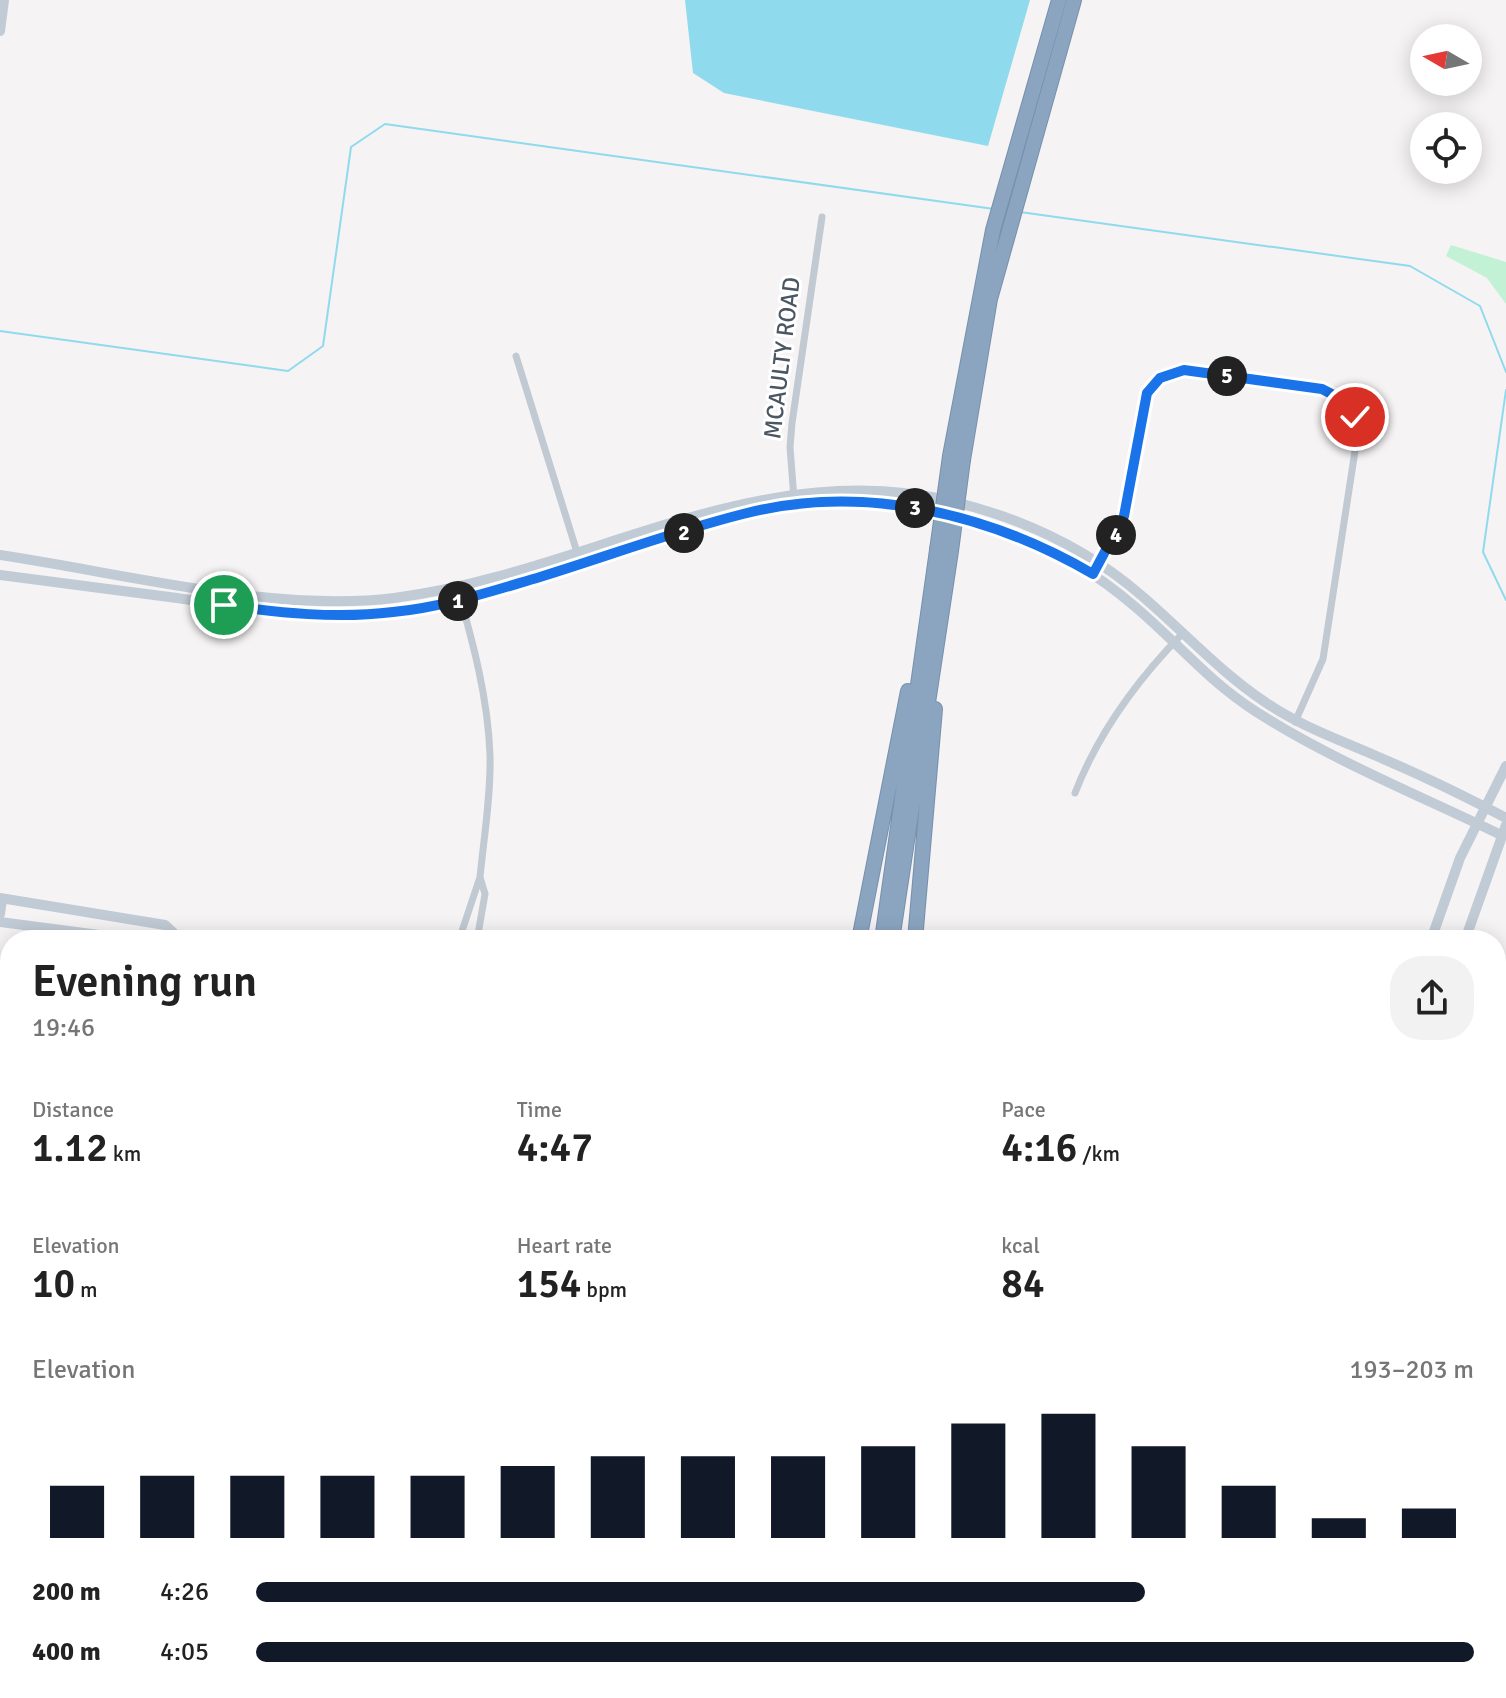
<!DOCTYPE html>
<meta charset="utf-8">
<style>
:root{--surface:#fff;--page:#f2f2f2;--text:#222;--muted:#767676;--accent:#111827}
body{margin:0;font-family:Signika,sans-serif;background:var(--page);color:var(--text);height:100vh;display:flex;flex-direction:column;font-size:30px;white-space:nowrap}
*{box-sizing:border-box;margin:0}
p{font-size:26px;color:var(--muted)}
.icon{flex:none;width:44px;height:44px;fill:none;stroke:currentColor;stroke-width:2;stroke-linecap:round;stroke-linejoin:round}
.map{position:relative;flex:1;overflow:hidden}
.side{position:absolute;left:0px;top:930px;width:1506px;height:768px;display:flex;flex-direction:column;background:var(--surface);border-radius:32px 32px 0 0;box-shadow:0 4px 20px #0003}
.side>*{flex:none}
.needle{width:52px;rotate:279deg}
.fabs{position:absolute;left:1410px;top:24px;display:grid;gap:16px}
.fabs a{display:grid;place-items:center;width:72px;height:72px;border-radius:50%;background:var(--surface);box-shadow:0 4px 20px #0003;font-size:40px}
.pin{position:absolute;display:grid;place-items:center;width:68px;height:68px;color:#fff;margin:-34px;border:4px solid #fff;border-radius:50%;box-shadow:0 2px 8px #0007}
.km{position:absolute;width:40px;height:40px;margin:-20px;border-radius:50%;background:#222;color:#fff;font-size:22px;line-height:40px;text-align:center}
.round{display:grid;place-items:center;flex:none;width:84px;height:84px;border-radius:32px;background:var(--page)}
.summary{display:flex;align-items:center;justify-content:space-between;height:136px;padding:0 32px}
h1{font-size:44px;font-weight:600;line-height:60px}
.metrics{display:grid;grid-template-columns:repeat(3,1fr);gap:12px;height:136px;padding:8px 32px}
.metrics div{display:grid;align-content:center}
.metrics b{font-size:40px;font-weight:600}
.metrics small{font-size:22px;font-weight:400}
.metrics p{font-size:22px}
.chart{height:224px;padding:16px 32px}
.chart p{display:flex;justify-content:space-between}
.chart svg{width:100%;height:144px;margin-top:8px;stroke:var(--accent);stroke-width:6}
ul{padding:0 32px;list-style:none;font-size:26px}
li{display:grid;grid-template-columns:128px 96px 1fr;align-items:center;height:60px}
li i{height:20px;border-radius:10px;background:var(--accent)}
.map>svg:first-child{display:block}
.green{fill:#c3f1d5}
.water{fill:#90daee}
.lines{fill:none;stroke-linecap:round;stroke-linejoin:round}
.stream{stroke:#90daee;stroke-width:2}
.highway-casing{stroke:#7690ad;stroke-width:16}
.street{stroke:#c1cad2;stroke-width:7}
.secondary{stroke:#c1cbd6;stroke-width:10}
.highway{stroke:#8ba5c1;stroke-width:14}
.highway-bridge-casing{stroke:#7690ad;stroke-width:16;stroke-linecap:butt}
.highway-bridge{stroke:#8ba5c1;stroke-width:14}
.route-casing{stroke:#fff;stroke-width:16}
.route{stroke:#1a73e8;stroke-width:10}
.labels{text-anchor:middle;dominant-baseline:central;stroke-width:6;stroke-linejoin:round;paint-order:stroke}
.street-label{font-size:24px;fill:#4a5661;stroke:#fff}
</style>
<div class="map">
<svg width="1506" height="1698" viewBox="0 0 1506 1698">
<rect width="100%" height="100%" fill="#f5f3f3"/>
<path class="green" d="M1451,245L1506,262V304L1487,278L1446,256Z"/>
<path class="water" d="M685,0H1030L988,146L724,93L693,73Z"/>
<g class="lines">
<path class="stream" d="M1020,212L1410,266L1480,306L1506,372
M0,331L288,371L323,346L351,147L385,124L994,209
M1506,390L1483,552L1506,600"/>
<defs>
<path id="highway" d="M950,456L993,230L1059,0
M963,460L990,299L1074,0
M859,940L908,691
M882,940L937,550
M892,940L951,551
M915,940L935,709
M0,1324L10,1325
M0,1341L10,1343
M0,1362L10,1364
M0,1383L10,1384
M969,1688L980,1698
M1031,1688L1039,1698
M1058,1688L1067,1698
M1086,1688L1094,1698"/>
</defs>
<use href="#highway" class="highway-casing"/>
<path class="street" d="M516,356L581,565
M794,499L790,447L792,423L822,217
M1093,574L1124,516L1147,393L1160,378L1184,370L1322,389C1353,399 1358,421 1355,451L1323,659L1295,722
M457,587C473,642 488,698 490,755C491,795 484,837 480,877L485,894L477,940
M1075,793C1099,731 1137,680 1183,633
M459,940L480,877
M1496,995L1506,997"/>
<path class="secondary" d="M0,31L4,0
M0,555C122,573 273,613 394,598C585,574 758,453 955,502C1023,519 1089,550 1142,596C1183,631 1220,672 1265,702C1298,725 1337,739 1374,755C1419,774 1463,795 1506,818
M0,575C59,583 118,590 177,598C249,608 322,621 394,612C515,597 627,541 745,513C819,496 904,499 978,521C1034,537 1088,567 1133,605C1175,640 1209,682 1255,711C1333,761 1419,795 1501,835
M0,898L165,925L179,938
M0,914L2,899
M0,922L137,940
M175,939L196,940
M232,940L238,936L269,940
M1431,940L1460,858L1506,766
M1465,940L1506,825
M1331,1688L1332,1698
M1347,1688V1698
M1360,1688L1361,1698
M1321,1698V1688"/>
<use href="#highway" class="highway"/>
<defs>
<path id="highway-bridge" d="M937,550L950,456
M951,551L963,460"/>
</defs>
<use href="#highway-bridge" class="highway-bridge-casing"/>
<use href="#highway-bridge" class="highway-bridge"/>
</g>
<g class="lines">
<defs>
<path id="route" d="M224,605C280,613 337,619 393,612C444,607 492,591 540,577C608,556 675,531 743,514C863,483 988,513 1093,574L1124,516L1147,393L1160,378L1184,370L1322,389L1345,401L1355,417"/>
</defs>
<use href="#route" class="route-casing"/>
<use href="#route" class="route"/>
</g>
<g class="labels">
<g class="street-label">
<text transform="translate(782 358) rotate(-83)">MCAULTY ROAD</text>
</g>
</g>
</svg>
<div class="fabs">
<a><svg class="needle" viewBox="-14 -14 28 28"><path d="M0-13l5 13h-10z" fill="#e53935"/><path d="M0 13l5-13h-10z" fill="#767676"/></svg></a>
<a><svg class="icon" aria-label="locate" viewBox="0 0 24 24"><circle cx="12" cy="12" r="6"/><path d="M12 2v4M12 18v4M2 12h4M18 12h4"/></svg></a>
</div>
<div class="pin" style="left:224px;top:605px;background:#1e9e55"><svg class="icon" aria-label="arrive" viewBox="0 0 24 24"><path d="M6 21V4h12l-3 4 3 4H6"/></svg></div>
<div class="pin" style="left:1355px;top:417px;background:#d93025"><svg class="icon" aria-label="check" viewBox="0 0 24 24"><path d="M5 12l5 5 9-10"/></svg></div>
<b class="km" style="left:458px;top:601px">1</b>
<b class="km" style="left:684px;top:533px">2</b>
<b class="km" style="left:915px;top:508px">3</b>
<b class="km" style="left:1116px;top:535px">4</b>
<b class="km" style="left:1227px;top:376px">5</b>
<section class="side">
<div class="summary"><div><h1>Evening run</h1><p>19:46</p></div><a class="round"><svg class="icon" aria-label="share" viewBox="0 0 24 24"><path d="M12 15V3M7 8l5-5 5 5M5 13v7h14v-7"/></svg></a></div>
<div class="metrics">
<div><p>Distance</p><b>1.12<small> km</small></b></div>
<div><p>Time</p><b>4:47</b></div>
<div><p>Pace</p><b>4:16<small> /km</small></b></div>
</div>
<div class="metrics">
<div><p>Elevation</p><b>10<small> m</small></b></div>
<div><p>Heart rate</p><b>154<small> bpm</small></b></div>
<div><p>kcal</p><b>84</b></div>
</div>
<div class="chart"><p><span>Elevation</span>193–203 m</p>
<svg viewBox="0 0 160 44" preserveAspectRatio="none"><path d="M5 44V28M15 44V25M25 44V25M35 44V25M45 44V25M55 44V22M65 44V19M75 44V19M85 44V19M95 44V16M105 44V9M115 44V6M125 44V16M135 44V28M145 44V38M155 44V35"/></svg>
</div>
<ul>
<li><b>200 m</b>4:26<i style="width:73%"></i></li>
<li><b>400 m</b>4:05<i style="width:100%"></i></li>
</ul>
</section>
</div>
